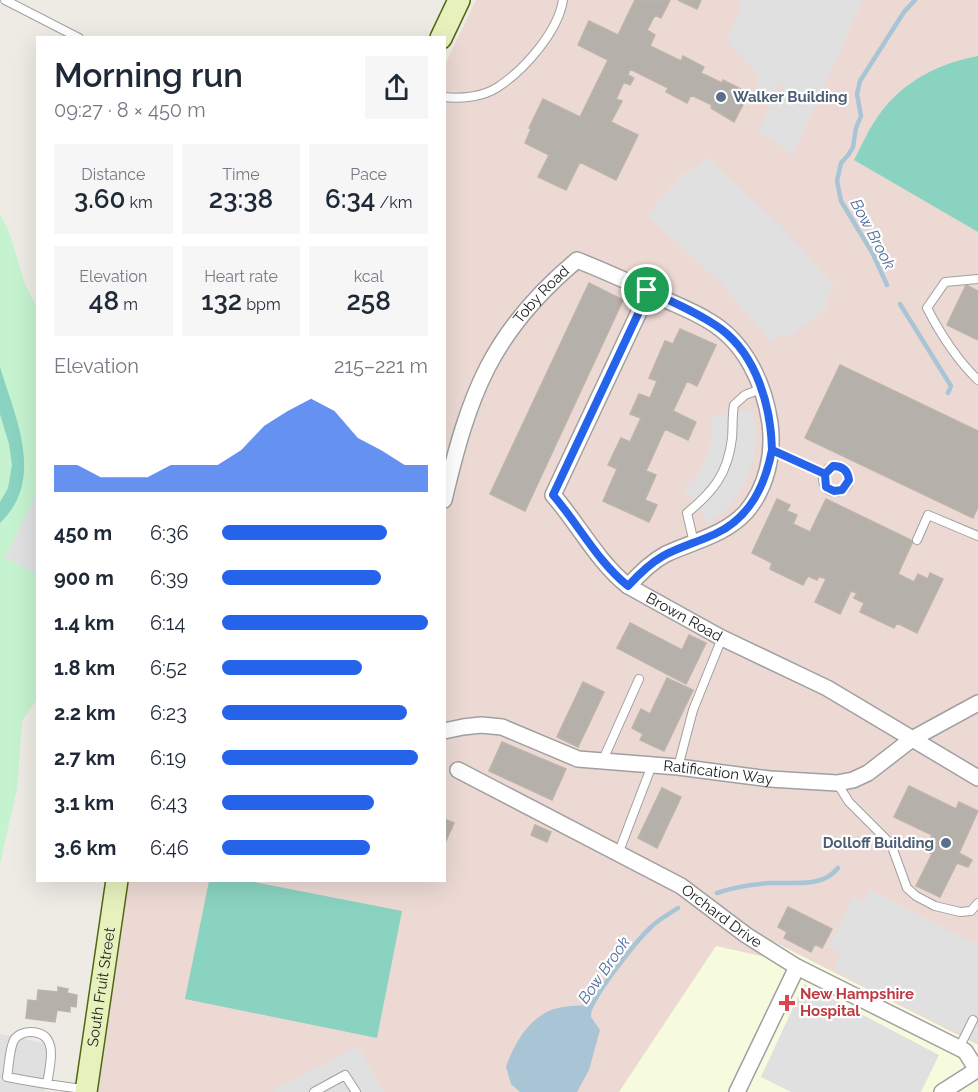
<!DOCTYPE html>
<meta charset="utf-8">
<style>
:root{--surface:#fff;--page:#f6f6f7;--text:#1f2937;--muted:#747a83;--accent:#2563eb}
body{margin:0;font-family:Raleway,sans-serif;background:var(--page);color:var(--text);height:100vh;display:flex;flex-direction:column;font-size:22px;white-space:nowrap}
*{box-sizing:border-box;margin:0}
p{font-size:20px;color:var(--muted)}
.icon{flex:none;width:33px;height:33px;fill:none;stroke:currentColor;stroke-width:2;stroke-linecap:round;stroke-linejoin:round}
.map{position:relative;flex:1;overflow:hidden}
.side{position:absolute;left:36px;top:36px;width:410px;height:846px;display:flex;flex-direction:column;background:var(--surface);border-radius:0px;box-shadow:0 6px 24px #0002}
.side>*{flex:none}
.pin{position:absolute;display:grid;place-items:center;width:51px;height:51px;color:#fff;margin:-26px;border:3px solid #fff;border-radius:50%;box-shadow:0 2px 6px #0007}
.round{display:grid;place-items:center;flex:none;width:63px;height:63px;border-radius:0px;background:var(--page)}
.overview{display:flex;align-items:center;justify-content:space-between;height:102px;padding:0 18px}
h1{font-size:33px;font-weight:600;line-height:45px}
.figures{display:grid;grid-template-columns:repeat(3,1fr);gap:9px;height:102px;padding:6px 18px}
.figures div{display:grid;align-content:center;border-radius:0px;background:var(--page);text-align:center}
.figures b{font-size:26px;font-weight:600}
.figures small{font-size:16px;font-weight:400}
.figures p{font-size:16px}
.chart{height:168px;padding:12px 18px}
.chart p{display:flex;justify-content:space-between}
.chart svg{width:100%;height:108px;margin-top:6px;fill:var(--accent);opacity:.7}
ul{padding:0 18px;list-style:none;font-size:20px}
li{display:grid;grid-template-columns:96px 72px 1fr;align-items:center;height:45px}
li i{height:15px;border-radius:8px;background:var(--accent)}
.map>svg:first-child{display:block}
.commercial{fill:#ecd9d4}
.education{fill:#f7fbde}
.park{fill:#c5f2cf}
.pitch{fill:#8ad3c1}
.parking{fill:#e0e0e0}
.water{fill:#a9c5d5}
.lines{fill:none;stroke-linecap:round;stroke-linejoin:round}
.stream{stroke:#a9c5d5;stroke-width:4.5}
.building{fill:#b5b1aa;stroke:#bcb4a8;stroke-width:1.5}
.lane-casing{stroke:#a0a0a0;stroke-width:10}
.street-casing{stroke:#a0a0a0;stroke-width:18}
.secondary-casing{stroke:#516611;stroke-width:24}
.lane{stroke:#fff;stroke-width:8}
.street{stroke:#fff;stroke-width:15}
.secondary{stroke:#e7f1bd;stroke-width:21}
.route-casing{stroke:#fff;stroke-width:12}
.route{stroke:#2563eb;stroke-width:8}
.service-dot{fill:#5c6f8a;stroke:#fff;stroke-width:2}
.health-dot{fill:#e0444e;stroke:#fff;stroke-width:2}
.labels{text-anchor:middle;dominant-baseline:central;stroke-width:4.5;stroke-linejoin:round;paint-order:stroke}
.service-label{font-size:15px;font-weight:bold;fill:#4e5e75;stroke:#fff;text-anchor:start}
.street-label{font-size:15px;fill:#1c1c1c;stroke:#fff}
.health-label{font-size:15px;font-weight:bold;fill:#be3a42;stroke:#fff;text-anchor:start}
.water-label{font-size:16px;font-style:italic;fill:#5570a0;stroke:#fff}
</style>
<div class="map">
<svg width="978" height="1092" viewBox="0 0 978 1092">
<rect width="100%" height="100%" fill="#edebe3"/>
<path class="commercial" d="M476,0H978V1092H98L129,881L444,880V67Z"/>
<path class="education" d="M770,940L978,1045V1092H619L716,946L761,956Z"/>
<path class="park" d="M0,214L9,232L25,284L38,309L37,699L22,721L17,789L0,864Z"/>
<path class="pitch" d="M978,56V232L854,160C862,145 869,128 879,115C902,82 939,63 978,56Z
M0,367C15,417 46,479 0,523V502L8,488L12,465L9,444L0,414Z
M209,881H249L402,911L377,1038L185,999Z"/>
<path class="parking" d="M739,0H863L793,155L768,137L758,133L776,94L787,97L783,89L778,84L770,97L756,92L759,76L727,41L742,3Z
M706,157L781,226L836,288L826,296L828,306L791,337L779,335L771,343L724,286L647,215L682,175L699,165Z
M753,409L756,438L753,462L744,484L731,505L709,524L684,488L693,481L703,465L711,444L712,416Z
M37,492L38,574H37L5,558Z
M870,890L978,945V1043L833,970L841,953L828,947L853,897L864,902Z
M804,984L939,1055L921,1092H791L761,1077Z
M0,1034L57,1046L44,1092H0Z
M358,1046L384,1092H274L272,1090Z"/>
<path class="water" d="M592,1005L591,1017L600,1030L589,1070L577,1092H520L511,1084L506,1067C514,1043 531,1014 558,1008C569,1005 581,1006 592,1005Z"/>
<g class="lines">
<path class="stream" d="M887,285L873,254L841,201L837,181L841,163L849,154L853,147L856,128L861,116L857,94L860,81L904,12L915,0
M900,304L951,386L948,393
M717,893C735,887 754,884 772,883C795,882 822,888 838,868
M590,1009C599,989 635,942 651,927C659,919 669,914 678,908"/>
</g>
<path class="building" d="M635,0H670L661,18L655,15L647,30L655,35L650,46L681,61L683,56L704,67L701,73L722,83L723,80L749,93L734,122L711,108L712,105L691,95L687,103L666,92L668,88L630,69L628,75L634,78L630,85L624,82L616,99L622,101L611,122L638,135L616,180L580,162L566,190L538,177L549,155L525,143L531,129L529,128L543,99L580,117L608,60L578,45L589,21L618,35Z
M678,0H701L697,9Z
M589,283L623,300L525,511L490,494Z
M966,285L978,291V340L947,325Z
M680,329L716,345L697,386L687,381L673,411L696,422L688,440L665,429L646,471L656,475L645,500L657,505L649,522L603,501L617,469L608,465L621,438L630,442L641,418L630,414L639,394L650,398L657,381L649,378L665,341L673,344Z
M840,365L978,431V507L973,518L805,438Z
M777,499L790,505L787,511L797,515L793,524L810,532L826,499L913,541L898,574L914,582L918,574L928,579L930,573L943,579L917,633L897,623L894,628L860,612L864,603L854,598L857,593L851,591L840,614L815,602L826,579L819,576L817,580L808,576L803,585L770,569L772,563L752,553Z
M630,623L682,650L689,635L706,643L686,684L617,648Z
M667,678L693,690L664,751L640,740L643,734L632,728L641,709L650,714Z
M583,682L604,692L578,747L557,737Z
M502,742L566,769L552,800L489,771Z
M909,786L956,809L959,802L978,811L959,853L972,860L968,867L957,863L940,897L916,886L932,854L925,850L932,835L894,817Z
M662,788L681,797L657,848L638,838Z
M444,819L454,823L445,843H444Z
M535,825L551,832L547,842L531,835Z
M788,907L832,929L822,948L815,944L811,952L784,938L787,932L778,927Z
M58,987L68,989L67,993L77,995L76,1007L70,1006V1012L57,1010L55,1022L26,1018L28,1000L37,1001L38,990L58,992Z"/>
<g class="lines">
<defs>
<path id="lane" d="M5,0L79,38
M444,97C461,99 483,97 498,87C524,70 558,32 563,0
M978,279L945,282L927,308C941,335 956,359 978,380
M772,450L825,474
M823 479a13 13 0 1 1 26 0a13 13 0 1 1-26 0Z
M917,540L928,515L978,536
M694,543L687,513C714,491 728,473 732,438C733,427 732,416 734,405L745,395L761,389
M602,762L639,679
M678,767L693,710L722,638
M837,783L849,802L891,844L907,888L916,896L935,906L960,912L971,911L978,903
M618,854L652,765
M959,1048L973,1020
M47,1084C50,1065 60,1032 30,1032C24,1032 17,1035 14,1040C9,1050 9,1067 7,1077C33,1082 58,1086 83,1089
M314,1092L345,1075L356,1092"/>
<g id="street">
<path id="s1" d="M647,290L639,312L553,495C579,525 597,561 628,586L720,637L827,688L978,778"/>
<path id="s2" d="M444,500C469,394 491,332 577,260C607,272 636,285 664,299C679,306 695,312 709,321C745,342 764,383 770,423C774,454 767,487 746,512C725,535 694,541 666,554C651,562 640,574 628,586"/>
<path id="s3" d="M444,731L463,727L481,725L502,727L578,759L678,767L770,779L837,783L853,780L868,773L912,739L978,703"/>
<path id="s4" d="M458,770L681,886L746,935L797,967L965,1051L977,1070"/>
<path d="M737,1092L797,967"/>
<path d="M942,1092L978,1069"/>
</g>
<g id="secondary">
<path d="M441,38L459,0"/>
<path id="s5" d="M86,1092L117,880"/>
</g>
</defs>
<use href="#lane" class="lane-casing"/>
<use href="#street" class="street-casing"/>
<use href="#secondary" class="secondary-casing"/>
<use href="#lane" class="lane"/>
<use href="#street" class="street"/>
<use href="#secondary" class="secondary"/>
</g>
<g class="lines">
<defs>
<path id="route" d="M647,290L639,312L553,495C579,525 597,561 628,586C639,574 649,564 663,556C679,547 698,542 715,534C750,518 765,486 772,450L825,474L833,466C843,466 848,471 849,480L842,490L834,491L826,487L825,474L772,450C771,407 757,356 721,329C699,313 672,302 647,290"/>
</defs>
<use href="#route" class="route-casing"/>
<use href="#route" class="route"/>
</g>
<g class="service-dot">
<circle cx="721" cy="97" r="6"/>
<circle cx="946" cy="843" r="6"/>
</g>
<path class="health-dot" d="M784 994h6v6h6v6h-6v6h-6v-6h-6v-6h6z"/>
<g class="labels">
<g class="service-label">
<text x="733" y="97">Walker Building</text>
<text x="934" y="843" text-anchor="end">Dolloff Building</text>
</g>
<g class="street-label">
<text stroke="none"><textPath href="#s2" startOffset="231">Toby Road</textPath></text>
<text stroke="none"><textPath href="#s1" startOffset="408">Brown Road</textPath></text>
<text stroke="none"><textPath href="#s3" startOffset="282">Ratification Way</textPath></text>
<text stroke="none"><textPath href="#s4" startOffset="302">Orchard Drive</textPath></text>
<text stroke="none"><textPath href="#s5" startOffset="106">South Fruit Street</textPath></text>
</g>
<g class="health-label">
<text x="800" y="994">New Hampshire<tspan x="800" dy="17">Hospital</tspan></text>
</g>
<g class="water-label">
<text transform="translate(873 234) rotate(62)">Bow Brook</text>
<text transform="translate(604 970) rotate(-55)">Bow Brook</text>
</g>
</g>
</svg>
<div class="pin" style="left:647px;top:290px;background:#1e9e55"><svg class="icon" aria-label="arrive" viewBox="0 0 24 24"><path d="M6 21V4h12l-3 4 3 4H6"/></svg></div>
<section class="side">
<div class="overview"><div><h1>Morning run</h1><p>09:27 · 8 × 450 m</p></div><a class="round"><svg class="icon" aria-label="share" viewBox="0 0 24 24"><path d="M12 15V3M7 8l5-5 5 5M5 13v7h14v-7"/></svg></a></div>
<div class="figures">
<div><p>Distance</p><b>3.60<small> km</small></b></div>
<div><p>Time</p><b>23:38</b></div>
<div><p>Pace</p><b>6:34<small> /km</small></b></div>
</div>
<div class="figures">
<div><p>Elevation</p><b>48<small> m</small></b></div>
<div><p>Heart rate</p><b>132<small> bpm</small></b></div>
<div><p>kcal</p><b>258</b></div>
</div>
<div class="chart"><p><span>Elevation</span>215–221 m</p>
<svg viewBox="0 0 160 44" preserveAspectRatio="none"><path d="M0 44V33L10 33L20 38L30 38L40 38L50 33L60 33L70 33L80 27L90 17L100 11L110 6L120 11L130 22L140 27L150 33L160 33V44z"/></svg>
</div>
<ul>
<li><b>450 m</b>6:36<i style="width:80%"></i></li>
<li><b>900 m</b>6:39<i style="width:77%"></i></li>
<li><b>1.4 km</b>6:14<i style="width:100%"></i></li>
<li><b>1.8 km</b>6:52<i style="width:68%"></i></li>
<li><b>2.2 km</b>6:23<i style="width:90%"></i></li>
<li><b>2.7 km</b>6:19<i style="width:95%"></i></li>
<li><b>3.1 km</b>6:43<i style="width:74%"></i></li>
<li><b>3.6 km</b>6:46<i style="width:72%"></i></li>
</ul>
</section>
</div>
